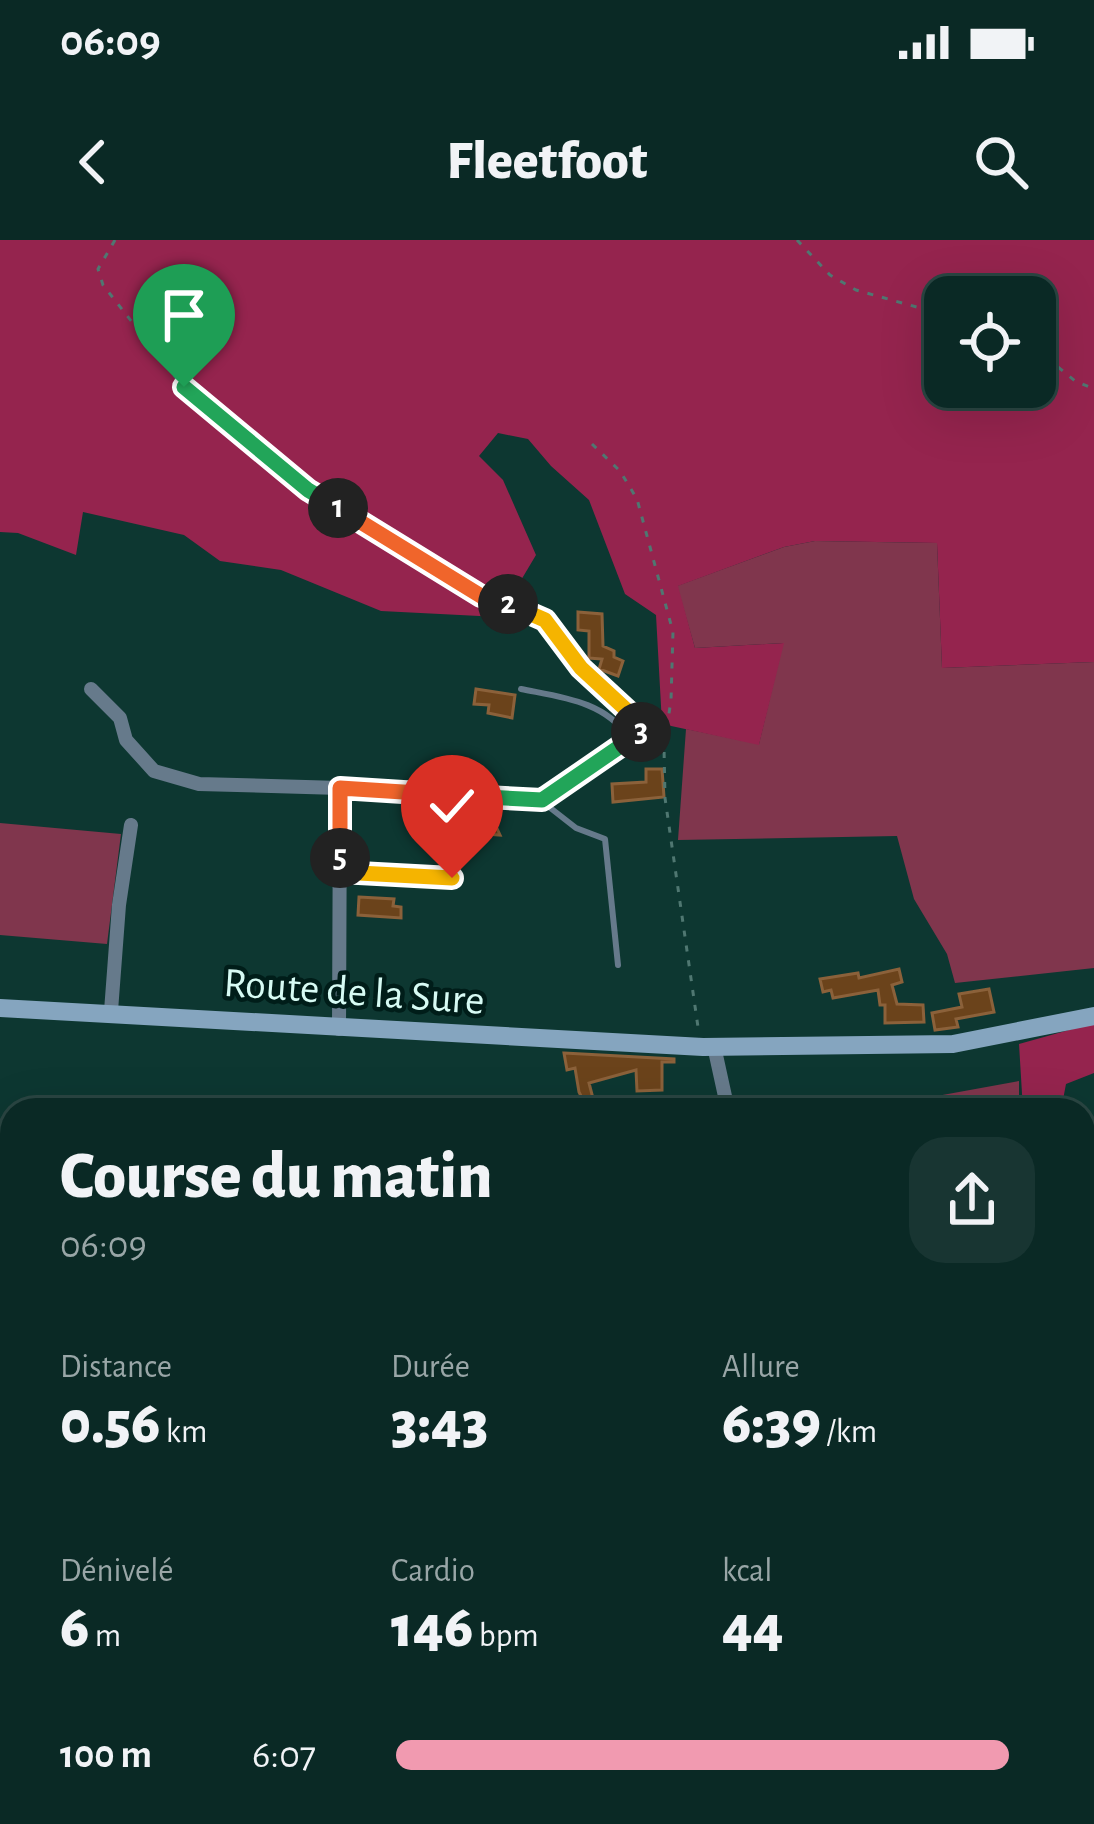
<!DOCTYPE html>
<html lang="fr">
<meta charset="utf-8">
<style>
:root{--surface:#0a2925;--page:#183532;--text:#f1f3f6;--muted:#99a6a7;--line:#2a4542;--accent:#f19ab0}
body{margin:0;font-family:"Alegreya Sans",sans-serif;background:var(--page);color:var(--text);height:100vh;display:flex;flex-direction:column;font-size:45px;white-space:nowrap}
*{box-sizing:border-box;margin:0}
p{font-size:39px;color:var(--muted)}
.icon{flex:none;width:66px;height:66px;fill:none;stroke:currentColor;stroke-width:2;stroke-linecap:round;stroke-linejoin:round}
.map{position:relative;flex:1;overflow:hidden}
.details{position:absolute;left:0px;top:858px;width:1095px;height:726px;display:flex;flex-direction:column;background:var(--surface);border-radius:36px 36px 0 0;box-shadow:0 12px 48px #0002,0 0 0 3px var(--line)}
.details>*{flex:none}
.controls{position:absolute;left:924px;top:36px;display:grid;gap:24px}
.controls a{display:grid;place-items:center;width:132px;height:132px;border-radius:24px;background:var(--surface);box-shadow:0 12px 48px #0002,0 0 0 3px var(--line);font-size:60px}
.pin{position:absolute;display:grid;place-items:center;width:102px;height:102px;color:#fff;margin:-123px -51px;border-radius:50% 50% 50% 0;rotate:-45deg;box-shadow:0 0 12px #0007}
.pin .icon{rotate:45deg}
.km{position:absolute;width:60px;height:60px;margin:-30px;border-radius:50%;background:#222;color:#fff;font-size:33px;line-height:60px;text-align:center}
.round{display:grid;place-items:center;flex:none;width:126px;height:126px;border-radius:36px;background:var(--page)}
.headline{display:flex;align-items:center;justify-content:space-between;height:204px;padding:0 60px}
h1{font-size:66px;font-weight:800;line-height:90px}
.stats{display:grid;grid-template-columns:repeat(3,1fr);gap:18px;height:204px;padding:12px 60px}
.stats div{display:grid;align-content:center}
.stats b{font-size:60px;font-weight:800}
.stats small{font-size:33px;font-weight:400}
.stats p{font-size:33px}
ul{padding:0 60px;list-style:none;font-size:39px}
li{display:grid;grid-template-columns:192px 144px 1fr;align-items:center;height:90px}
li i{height:30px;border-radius:15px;background:var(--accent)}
.status{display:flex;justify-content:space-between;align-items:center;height:84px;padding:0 60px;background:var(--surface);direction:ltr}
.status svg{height:33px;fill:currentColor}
header{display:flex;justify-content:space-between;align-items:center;height:156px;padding:0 60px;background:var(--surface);font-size:54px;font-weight:800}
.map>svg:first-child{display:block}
.green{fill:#80364d}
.forest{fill:#95244e;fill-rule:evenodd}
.building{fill:#6b431b;stroke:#8b613a;stroke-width:3}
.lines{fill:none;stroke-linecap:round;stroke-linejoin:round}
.path{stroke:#4f7771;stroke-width:3;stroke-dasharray:6 9;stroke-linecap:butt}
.lane{stroke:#667a8b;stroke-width:6}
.street{stroke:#667a8b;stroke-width:14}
.secondary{stroke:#85a5bf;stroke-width:18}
.split-1-casing{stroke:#fff;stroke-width:24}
.split-2-casing{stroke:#fff;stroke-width:24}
.split-3-casing{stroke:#fff;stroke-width:24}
.split-4-casing{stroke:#fff;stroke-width:24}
.split-5-casing{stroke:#fff;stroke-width:24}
.split-6-casing{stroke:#fff;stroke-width:24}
.split-1{stroke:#22a559;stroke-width:15}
.split-2{stroke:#f0652b;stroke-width:15}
.split-3{stroke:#f5b400;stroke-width:15}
.split-4{stroke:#22a559;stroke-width:15}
.split-5{stroke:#f0652b;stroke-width:15}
.split-6{stroke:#f5b400;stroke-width:15}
.labels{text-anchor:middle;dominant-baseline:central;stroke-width:9;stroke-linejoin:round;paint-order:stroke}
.street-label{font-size:42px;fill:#d7fbf4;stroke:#001d19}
</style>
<div class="status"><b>06:09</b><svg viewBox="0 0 49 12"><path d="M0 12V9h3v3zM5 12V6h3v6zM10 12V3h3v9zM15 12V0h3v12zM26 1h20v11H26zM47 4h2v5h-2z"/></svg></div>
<header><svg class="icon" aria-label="back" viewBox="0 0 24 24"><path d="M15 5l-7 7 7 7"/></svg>Fleetfoot<svg class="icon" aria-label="search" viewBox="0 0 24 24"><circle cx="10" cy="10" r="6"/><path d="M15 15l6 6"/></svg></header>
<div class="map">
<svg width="1094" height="1584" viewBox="0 0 1094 1584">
<rect width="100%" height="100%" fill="#0d3731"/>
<path class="green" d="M815,301L937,303L942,428L1094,422V728L955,743L947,714L914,659L897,596L678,600L686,489L759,504L783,403L695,408L677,346L784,307Z
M0,583L121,594L107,704L0,695Z
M1019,841V870H860Z
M278,1572H538L513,1584H288Z"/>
<path class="forest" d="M0,0H1094V422L942,428L937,303L815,301L784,307L678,346L695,408L784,403L759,505L662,484L656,375L625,354L589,260L551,226L528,199L498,193L479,216L503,240L536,315L499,377L381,371L281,330L220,321L184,295L83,272L76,315L18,293L0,292ZM1035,57V147H945V57Z
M1094,783V833L1066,844L1061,870H1023L1019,804Z
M788,1572H888V1577L930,1572L928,1584H802L801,1577Z"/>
<path class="building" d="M578,372L602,374L603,406L614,411V417L623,421L618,436L599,429L602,419L589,418V391L578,390Z
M476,449L515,455L512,478L488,473L489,465L474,464Z
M646,529H662L664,557L613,562L612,544L646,542Z
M459,570L489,572L488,580L495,584L500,595L471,593V586L454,592L450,579L459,577Z
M359,657L394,659L393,666L401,667V678L358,675Z
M899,729L902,742L892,745L897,764L923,765L924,782L885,783V765H880L878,750L833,758L831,750L823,752L820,739L858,733L859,738Z
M989,749L994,772L956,779L958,787L935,790L932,773L962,767L959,754Z
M564,813L674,819V822H662V850L637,851L636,830L589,843L596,870H588L579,852L575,828L567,830Z"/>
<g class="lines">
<path class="path" d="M115,0L98,29L103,45L183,147L308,250L481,356L542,378
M797,0L830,35L856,50L945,75
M1035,108L1075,141L1094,149
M592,204L620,231L637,259L673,392L671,460L664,507L665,558L699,794
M1083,1135L1094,1131"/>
<path class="lane" d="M521,449C560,457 605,461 628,497
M544,563L576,588L605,599L618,725
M343,632L452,638
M654,1584L665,1572"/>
<path class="street" d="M91,449L120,478L126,500L154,531L199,544L340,548L339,789
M340,548L541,560L647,489L581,428L554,389
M111,771L119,665L131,585
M714,806L728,870
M0,1513L12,1507
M671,1584L682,1572"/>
<path class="secondary" d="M0,768L703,807L953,804L1094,776"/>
</g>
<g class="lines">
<defs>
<path id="split-1" d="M184,147L308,250L338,268"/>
<path id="split-2" d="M338,268L481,356L508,364"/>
<path id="split-3" d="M508,364L545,380L581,428L646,488L641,492"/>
<path id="split-4" d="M466,556L542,560L641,492"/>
<path id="split-5" d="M340,618V548L466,556"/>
<path id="split-6" d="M340,618V632L452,638"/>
</defs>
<use href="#split-1" class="split-1-casing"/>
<use href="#split-2" class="split-2-casing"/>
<use href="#split-3" class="split-3-casing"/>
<use href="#split-4" class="split-4-casing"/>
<use href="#split-5" class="split-5-casing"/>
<use href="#split-6" class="split-6-casing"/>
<use href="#split-1" class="split-1"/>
<use href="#split-2" class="split-2"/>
<use href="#split-3" class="split-3"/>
<use href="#split-4" class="split-4"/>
<use href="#split-5" class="split-5"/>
<use href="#split-6" class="split-6"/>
</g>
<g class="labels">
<g class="street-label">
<text transform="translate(354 752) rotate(4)">Route de la Sure</text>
</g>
</g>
</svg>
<div class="controls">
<a><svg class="icon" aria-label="locate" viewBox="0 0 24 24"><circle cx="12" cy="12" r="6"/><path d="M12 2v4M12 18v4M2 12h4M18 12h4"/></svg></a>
</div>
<div class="pin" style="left:184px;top:147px;background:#1e9e55"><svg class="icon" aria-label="arrive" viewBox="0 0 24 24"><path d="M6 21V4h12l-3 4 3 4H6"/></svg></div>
<div class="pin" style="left:452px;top:638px;background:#d93025"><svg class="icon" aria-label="check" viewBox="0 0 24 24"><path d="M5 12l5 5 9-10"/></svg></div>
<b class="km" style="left:338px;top:268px">1</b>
<b class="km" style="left:508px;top:364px">2</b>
<b class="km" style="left:641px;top:492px">3</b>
<b class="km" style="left:340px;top:618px">5</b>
<section class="details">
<div class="headline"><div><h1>Course du matin</h1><p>06:09</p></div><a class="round"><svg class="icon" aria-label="share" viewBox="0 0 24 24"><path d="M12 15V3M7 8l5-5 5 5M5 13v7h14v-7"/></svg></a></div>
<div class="stats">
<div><p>Distance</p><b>0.56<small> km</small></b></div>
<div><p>Durée</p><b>3:43</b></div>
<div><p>Allure</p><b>6:39<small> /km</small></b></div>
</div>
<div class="stats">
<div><p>Dénivelé</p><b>6<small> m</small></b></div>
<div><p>Cardio</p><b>146<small> bpm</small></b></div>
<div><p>kcal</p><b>44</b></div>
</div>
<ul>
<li><b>100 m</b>6:07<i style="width:96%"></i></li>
</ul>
</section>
</div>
